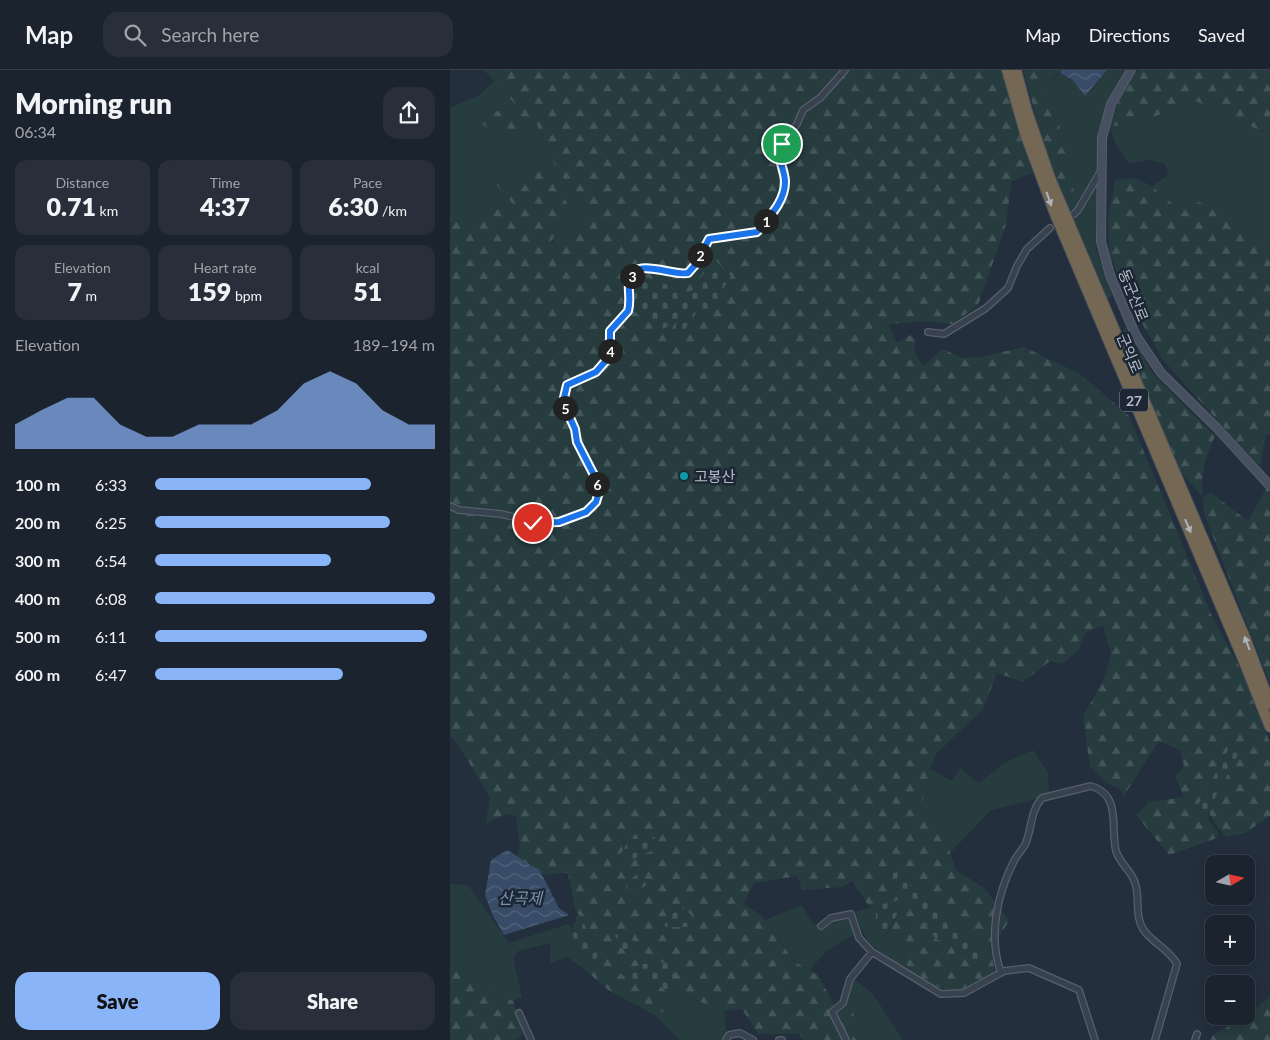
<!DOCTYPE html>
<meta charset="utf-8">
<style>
:root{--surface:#1b232e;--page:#282f3a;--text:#f1f3f6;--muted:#a0a4aa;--line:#39404a;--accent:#8ab4f8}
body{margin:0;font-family:Lato,"Noto Sans KR",sans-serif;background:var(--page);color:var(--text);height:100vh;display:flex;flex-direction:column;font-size:19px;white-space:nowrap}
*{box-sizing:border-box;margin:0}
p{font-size:16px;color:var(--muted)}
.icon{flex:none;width:28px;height:28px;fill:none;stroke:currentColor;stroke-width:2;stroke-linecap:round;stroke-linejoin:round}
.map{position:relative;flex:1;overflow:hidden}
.details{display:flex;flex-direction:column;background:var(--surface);width:450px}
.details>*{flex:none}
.needle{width:32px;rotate:81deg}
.fabs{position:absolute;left:755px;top:785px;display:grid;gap:10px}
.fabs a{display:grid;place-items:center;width:50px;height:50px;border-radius:10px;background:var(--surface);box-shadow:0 2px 12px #0003,0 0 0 1px var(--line);font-size:25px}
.pin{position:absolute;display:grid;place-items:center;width:42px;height:42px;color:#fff;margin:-21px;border:2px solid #fff;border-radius:50%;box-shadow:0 1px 5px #0007}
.km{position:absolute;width:25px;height:25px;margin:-12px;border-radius:50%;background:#222;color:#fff;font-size:14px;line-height:25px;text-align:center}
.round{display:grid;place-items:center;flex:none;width:52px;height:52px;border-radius:15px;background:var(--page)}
.summary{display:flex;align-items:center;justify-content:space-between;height:85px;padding:0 15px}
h1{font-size:28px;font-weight:800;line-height:38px}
.metrics{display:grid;grid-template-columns:repeat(3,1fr);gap:8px;height:85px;padding:5px 15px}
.metrics div{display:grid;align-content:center;border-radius:12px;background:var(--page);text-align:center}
.metrics b{font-size:25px;font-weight:800}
.metrics small{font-size:14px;font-weight:400}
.metrics p{font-size:14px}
.chart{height:140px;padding:10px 15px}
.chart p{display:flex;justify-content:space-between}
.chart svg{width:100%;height:90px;margin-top:5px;fill:var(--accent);opacity:.7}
.cta{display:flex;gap:10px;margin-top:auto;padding:10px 15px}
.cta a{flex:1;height:58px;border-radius:15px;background:var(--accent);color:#111;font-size:20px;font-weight:800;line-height:58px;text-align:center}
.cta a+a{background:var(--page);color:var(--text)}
ul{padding:0 15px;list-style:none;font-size:16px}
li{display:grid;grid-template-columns:80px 60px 1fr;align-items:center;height:38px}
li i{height:12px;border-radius:6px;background:var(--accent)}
header{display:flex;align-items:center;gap:30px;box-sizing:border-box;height:70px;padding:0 25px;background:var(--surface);border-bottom:1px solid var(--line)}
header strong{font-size:24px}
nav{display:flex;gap:28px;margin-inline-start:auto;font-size:18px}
.search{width:350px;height:45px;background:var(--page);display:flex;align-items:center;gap:12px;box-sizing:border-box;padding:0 18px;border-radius:15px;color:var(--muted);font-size:19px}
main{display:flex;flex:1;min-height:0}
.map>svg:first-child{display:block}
.grass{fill:#263c3f}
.forest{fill:url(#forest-firs)}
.cemetery{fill:url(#cemetery-stones)}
.water{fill:url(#water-waves)}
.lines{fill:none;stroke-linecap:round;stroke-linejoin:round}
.street-casing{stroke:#565f6c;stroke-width:8}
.secondary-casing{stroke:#565f6c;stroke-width:10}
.highway-casing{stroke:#434c59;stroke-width:12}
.street{stroke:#38414e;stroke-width:5.5}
.secondary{stroke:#465061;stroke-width:8}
.highway{stroke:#746855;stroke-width:10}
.oneway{fill:#aeb4bd}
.route-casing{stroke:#fff;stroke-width:10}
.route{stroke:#1a73e8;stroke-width:6}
.culture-dot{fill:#0f9aa8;stroke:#1d2633;stroke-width:2}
.labels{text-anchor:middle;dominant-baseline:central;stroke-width:5;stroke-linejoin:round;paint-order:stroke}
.shield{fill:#1d2633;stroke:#878f9c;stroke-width:1}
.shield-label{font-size:14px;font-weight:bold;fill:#b4bcc9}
.street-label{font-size:15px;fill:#b4bcc9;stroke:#1d2633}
.poi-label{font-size:15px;fill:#b4bcc9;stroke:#1d2633;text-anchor:start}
.water-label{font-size:16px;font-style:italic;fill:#7c92b1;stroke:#1d2633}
</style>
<header>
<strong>Map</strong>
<div class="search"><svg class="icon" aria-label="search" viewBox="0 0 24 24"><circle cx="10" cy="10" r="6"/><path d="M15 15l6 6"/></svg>Search here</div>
<nav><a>Map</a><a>Directions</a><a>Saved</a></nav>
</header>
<main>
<section class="details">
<div class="summary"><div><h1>Morning run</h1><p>06:34</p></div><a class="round"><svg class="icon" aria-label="share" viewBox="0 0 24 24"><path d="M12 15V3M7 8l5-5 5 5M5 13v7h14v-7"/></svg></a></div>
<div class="metrics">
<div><p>Distance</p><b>0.71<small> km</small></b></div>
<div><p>Time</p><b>4:37</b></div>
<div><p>Pace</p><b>6:30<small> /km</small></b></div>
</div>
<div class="metrics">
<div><p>Elevation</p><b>7<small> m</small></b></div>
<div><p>Heart rate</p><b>159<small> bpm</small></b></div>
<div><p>kcal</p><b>51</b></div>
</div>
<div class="chart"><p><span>Elevation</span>189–194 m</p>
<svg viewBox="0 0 160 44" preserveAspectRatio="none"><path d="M0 44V32L10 25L20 19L30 19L40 32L50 38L60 38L70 32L80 32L90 32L100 25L110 12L120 6L130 12L140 25L150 32L160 32V44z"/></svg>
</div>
<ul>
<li><b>100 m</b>6:33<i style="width:77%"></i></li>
<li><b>200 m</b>6:25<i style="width:84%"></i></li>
<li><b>300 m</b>6:54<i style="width:63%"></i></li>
<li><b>400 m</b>6:08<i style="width:100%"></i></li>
<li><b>500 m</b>6:11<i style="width:97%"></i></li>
<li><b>600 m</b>6:47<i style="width:67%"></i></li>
</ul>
<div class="cta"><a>Save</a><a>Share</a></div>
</section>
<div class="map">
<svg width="820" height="970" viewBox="0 0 820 970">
<defs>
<pattern id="forest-firs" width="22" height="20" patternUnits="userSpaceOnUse" patternTransform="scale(1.25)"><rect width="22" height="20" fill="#263c3f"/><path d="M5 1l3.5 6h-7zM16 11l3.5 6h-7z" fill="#435659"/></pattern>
<pattern id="cemetery-stones" width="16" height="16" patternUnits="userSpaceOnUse" patternTransform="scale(1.25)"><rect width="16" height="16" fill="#263c3f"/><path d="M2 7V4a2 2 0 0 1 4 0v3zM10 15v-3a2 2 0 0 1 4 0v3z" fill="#435659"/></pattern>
<pattern id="water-waves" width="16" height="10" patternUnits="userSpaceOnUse" patternTransform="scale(1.25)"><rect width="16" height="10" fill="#394c67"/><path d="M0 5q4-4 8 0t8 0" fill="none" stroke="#53647b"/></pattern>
</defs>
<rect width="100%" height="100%" fill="#242f3e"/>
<path class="grass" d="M657,0H674L656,33L647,84L648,121L646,178L662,226L655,230L619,142L593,18L610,3L623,10L638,23Z
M46,10L65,34L60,43L33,54L83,46L105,95L136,143L110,181L65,116L43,110L63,134L0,154V38L29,25Z
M743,30L820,65V176L790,151L732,142L702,116L717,106L718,100L715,94L699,90L679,93L665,73L660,57L699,49Z
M583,680L598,702L599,722L583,730L541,740L500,783L492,759L469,734L479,721L480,699L502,711L510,698L529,713L554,693Z
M0,814L18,815L59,873L118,854L122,858L129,883L139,894L133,898L117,887L100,893V873L68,881L63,888L72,927L63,931C41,917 19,912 0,893Z
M352,835L363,855L399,848L404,865L376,881L360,900L345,892L315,850Z
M425,836L427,859L435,867L439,862L453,878L458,899C429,883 414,874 405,842Z
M404,909L423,924L453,970H406L404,968L405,951L402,938L388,942L397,929Z
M225,919L243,930L264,936L274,941L276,963L272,970H230L205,945L221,938L216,921Z"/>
<path class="forest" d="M34,0H553L582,103L562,111L555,158L528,235L502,254L478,251L439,254L447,273L460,265L466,271L464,281L473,296L493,279L512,288L531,287L574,277L630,304L679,346L762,546L790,598L820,673V746L795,763L777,767L765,754L758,741L791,677L783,671L745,741L759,751L768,762L767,768L719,785L686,745L699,732L734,727L725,707L734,696L730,680L709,671L673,727L670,719L659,714L640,697L633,646L653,611L661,585L653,555L635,563L629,580L612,594L600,591L573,612L547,603L533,639L486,684L480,699L479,721L469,734L492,759L506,800L534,818L559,851L547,870L540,877L545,902C503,930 498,924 458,899L453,878L439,862L454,831L474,851L486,869L496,872L519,887L524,895L536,881L442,800L449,831L419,837L403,811L391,817L353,820L347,806L304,813L293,834L311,845L345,892L368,905L388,942L402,938L405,951L404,967L406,970H354L349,964H308L292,939C286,939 278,942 272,940C256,935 240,928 225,919V891L184,911H205L216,921L221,938L205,945L158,920L133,898L147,888L148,876L125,839L118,803L93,805L89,799L77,795L67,785L70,777L66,746L57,744L36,753L40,727L7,673L0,666V154L63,134L42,110L65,116L92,89L122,142L101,171L110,181L136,143L105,95L83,46L63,72L32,54L46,41L60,43L65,34Z
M573,0H611L593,18L609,54L626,131L619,142L595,78Z
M688,0H820V65L743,30L699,49L660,57C664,36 675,17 688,0Z
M684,108L702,116L732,142L749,132L790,151L820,176V363L815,366L811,394H807L713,290L674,221L659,182L658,147L665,110Z
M676,257L704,305L765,366C755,389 750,402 753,428L760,422L798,451L820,412V614L754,443L753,428L731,402L672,265Z
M0,893C19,912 41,917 63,931L73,964L65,970H0Z
M820,927V970H761L762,966L796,946Z"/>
<path class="cemetery" d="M264,189L281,206L259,242L246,243L234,261L226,262V253L210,260L183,241L184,211L195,207L223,217L236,229Z
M783,671L792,677L758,741L759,751L745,741Z
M194,761L208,770V779L193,784L175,793L168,790C172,778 183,765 194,761Z
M441,799L536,881L524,896L519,887L496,872L486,869L474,851L454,831L435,867L427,859L425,836L449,830Z
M194,802L196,815L187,823L176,822C175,810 184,806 194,802Z
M230,834L244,848L248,857H215V849Z
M128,845L148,876L147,888L139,894C124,878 118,865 128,845Z
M176,861L185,873V880H176L171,878L165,865Z
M226,891L225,919L216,921L205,911H184L167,902L193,894Z"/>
<path class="water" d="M611,0H657L635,26L623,10L610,3Z
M57,780C69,786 76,795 89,799L109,838L119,845L54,865L43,846L35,825L41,790Z"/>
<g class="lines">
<defs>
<path id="street" d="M624,144L628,140L652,99
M478,262L494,264L536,238L558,218L567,196L577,179L600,158
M0,436L9,440L51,444L90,453L109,452L143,438L149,422L146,409L127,372L125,359L113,332L117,315C130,307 157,303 160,285C162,278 160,269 160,261L178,241L179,213L187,200C209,195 220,208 238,203L246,194L259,169L307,162L327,136L333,121L334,105L330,92L329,79L347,54L353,40L370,28L395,0
M371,856L381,848L401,844L409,868L422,882L491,924L514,923L554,901L579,898L629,920L645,970
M551,903C538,867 547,824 564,791C567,785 572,780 575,775C582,760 580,741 592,728L641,716C672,725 660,757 666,781C669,792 680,800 684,810C691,825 684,845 693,859C702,873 719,879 727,894L705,970
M69,943L81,970
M276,970L279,965L290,963L303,970
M329,970H332
M396,970L382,942L393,933L400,909L422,882
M745,970L747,964"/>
<path id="secondary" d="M681,0L661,34L652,68L651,172L660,205L685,264L711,303L767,358L820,416"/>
<path id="highway" d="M557,0L576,66L605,144L793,589L820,657
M566,0L577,41L600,108L796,570L820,634"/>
</defs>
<use href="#street" class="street-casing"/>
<use href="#secondary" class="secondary-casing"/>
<use href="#highway" class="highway-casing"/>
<use href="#street" class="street"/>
<use href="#secondary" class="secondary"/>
<use href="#highway" class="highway"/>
</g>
<defs><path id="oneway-solid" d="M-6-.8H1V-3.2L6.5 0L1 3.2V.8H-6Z" transform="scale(1.25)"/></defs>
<g class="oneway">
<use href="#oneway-solid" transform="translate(599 129) rotate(70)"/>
<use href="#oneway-solid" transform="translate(738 456) rotate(67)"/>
<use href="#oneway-solid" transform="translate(797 573) rotate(-111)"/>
</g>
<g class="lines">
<defs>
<path id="route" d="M83,453L109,452L136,442L146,432L149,422L146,409L127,372L125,359L113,332L117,315L146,302L160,286V261L178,241C181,231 178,222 179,213C182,184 222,207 238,203L246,194L259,169L307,162C318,148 335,132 335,112C335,99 325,87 332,74"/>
</defs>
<use href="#route" class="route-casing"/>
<use href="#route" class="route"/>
</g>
<circle class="culture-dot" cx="234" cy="406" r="5"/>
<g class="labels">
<rect class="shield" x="670" y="318.5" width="28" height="23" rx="4"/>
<g class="shield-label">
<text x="684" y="330">27</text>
</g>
<g class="street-label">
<text transform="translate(684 225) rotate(68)">동군산로</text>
<text transform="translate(680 283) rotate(67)">군익로</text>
</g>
<g class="poi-label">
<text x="244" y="406">고봉산</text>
</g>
<g class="water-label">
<text x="70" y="827">산곡제</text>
</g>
</g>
</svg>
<div class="fabs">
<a><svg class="needle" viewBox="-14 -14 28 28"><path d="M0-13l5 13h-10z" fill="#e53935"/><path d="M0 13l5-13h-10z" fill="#a0a4aa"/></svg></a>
<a>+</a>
<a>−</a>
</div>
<div class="pin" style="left:332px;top:74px;background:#1e9e55"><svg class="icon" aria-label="arrive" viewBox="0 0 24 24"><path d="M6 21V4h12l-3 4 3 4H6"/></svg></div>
<div class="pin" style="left:83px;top:453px;background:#d93025"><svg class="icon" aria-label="check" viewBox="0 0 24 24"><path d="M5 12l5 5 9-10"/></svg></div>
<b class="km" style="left:316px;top:151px">1</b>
<b class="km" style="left:250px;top:185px">2</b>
<b class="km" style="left:182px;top:206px">3</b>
<b class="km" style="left:160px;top:281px">4</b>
<b class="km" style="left:115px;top:338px">5</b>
<b class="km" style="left:147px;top:414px">6</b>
</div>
</main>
